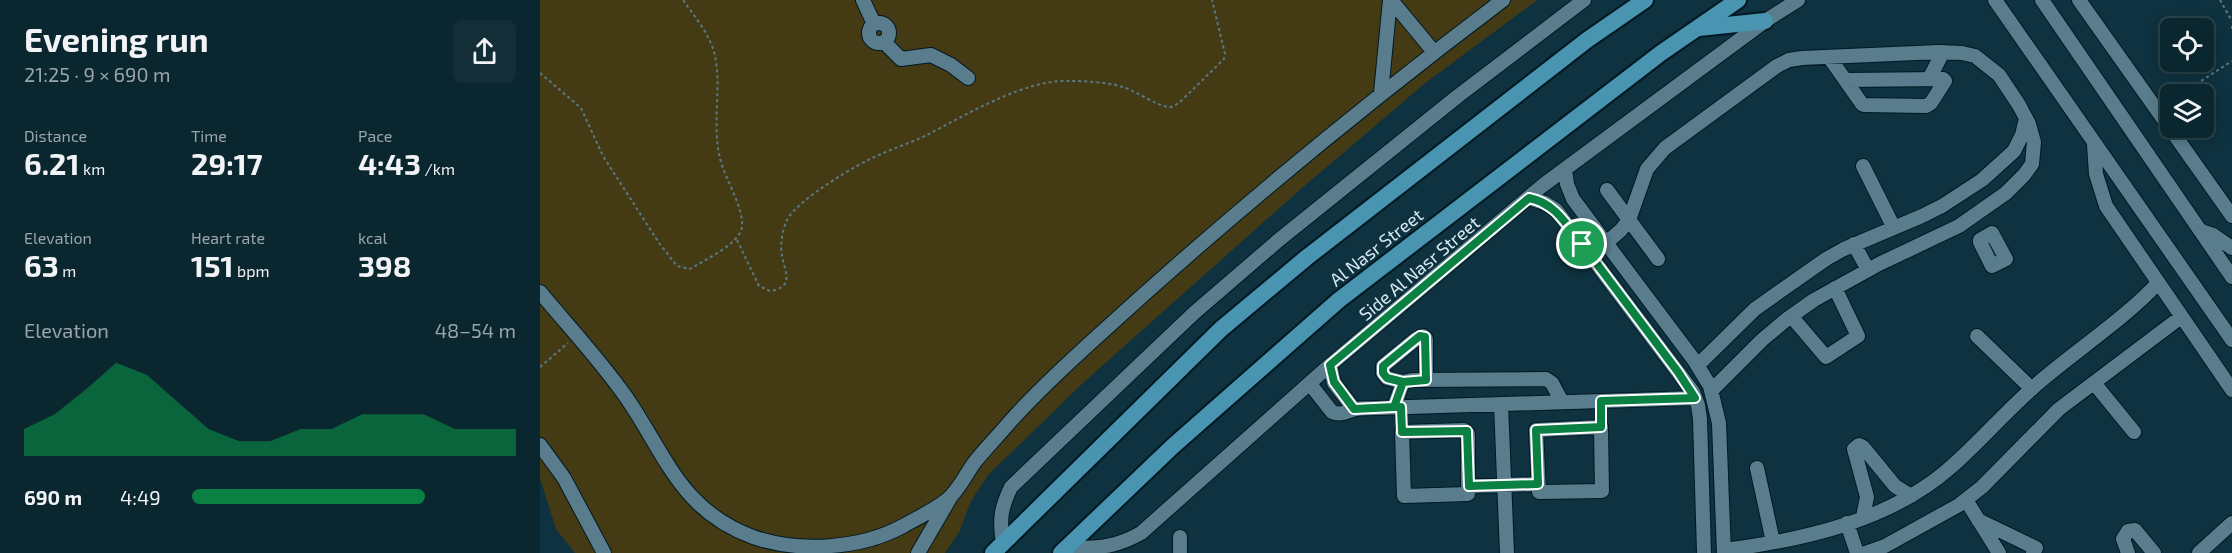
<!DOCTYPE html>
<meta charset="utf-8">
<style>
:root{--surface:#0a262f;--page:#132e37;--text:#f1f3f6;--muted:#99a5aa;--line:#2a434b;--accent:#0b8043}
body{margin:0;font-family:"Exo 2",sans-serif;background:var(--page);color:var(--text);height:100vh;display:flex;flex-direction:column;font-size:22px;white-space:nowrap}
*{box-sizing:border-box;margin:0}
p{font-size:20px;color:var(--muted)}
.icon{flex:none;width:33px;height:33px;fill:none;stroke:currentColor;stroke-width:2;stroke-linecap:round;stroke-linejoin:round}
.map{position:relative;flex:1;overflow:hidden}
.details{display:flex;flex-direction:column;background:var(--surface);width:540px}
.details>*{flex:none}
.controls{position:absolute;left:1620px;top:18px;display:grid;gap:12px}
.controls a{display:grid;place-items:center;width:54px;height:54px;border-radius:9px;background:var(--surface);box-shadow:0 3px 15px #0003,0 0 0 2px var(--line);font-size:30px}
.pin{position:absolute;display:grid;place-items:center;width:51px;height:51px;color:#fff;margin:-26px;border:3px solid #fff;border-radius:50%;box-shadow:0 2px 6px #0007}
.round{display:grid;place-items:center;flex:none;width:63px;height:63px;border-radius:9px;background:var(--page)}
.summary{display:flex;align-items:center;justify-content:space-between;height:102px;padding:0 24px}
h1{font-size:33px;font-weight:700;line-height:45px}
.stats{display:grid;grid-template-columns:repeat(3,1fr);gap:9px;height:102px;padding:6px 24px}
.stats div{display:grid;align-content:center}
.stats b{font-size:30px;font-weight:700}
.stats small{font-size:16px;font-weight:400}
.stats p{font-size:16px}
.chart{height:168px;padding:12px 24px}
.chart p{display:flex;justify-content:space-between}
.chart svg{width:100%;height:108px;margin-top:6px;fill:var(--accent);opacity:.7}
ul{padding:0 24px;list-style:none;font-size:20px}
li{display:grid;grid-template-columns:96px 72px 1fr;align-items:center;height:45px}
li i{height:15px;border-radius:8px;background:var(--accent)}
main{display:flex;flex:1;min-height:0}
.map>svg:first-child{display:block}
.green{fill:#443b14}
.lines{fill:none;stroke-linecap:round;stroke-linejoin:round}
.minor-casing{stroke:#001922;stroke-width:16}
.major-casing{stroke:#001922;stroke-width:20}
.path{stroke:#5b7984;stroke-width:2;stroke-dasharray:3 3;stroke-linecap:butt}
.minor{stroke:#5a7d8d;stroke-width:14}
.major{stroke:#4994b0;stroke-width:16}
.route-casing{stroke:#fff;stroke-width:12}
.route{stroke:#0b8043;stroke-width:8}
.labels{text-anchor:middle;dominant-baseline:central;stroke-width:4.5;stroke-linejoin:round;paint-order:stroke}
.street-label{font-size:18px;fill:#d7eaf2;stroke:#0e323f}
</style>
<main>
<section class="details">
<div class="summary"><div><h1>Evening run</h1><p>21:25 · 9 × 690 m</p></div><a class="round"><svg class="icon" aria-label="share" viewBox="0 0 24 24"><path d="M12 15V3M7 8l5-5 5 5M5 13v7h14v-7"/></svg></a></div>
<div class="stats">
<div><p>Distance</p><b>6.21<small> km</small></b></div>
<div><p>Time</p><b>29:17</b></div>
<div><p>Pace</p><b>4:43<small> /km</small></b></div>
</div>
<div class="stats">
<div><p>Elevation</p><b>63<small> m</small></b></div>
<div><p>Heart rate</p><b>151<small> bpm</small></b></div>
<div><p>kcal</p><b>398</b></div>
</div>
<div class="chart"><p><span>Elevation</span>48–54 m</p>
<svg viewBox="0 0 160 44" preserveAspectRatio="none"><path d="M0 44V33L10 27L20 17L30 6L40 11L50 22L60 33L70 38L80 38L90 33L100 33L110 27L120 27L130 27L140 33L150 33L160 33V44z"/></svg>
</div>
<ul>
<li><b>690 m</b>4:49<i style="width:72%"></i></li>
</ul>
</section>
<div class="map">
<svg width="1692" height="553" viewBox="0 0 1692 553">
<rect width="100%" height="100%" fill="#0e323f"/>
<path class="green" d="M0,0H997L884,84L755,194L543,383L448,475L431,501L419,532L405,553H35L16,529L0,478Z"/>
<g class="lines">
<defs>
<path id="minor" d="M323,0L334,24
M851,0L894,52
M1455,0L1692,340
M1502,0L1692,277
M1539,0L1692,216
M329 33a10 10 0 1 1 20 0a10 10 0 1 1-20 0Z
M344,42L361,59L391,55L411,65L428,78
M1289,57L1322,104L1324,105L1386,106L1391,103L1405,81L1403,79L1306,80
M1389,79L1403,52
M841,93L850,0
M1554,145L1556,174L1566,206L1692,390
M1323,166L1354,228
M1025,169L1027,184L1033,199L1154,360L1170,386L1179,423L1184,553
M1067,190L1118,259
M989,198L1005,203L1016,210L1153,392L1158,405L1160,419L1164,553
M1661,231L1673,235L1692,248
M1452,233L1466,259L1452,266L1440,242V240Z
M1066,243L1081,230L1089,220L1107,169L1125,148L1237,66L1249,60L1262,58L1399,52L1422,53L1435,56L1459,75L1479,105L1489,124L1494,142L1492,164L1484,175L1466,193L1419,226L1339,264L1274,300L1247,319L1222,340L1172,390
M1314,244L1328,270
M0,292C29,327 60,360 86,397C126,455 140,510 213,537C259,553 321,549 363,526C377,518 403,506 412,495C421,485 427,473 434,463C445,449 457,437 468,424C496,392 529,362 560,334C689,216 824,105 963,0
M1251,316L1286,357L1318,336L1295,288
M1437,336L1492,389
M790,365L794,383L814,409
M1158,365L1215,309L1286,259L1304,249L1382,216L1402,206L1442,180L1474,151L1482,135L1486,118
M863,382L847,378L843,373V366L876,339L883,336L886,339V380
M1554,383L1594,432
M770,384L792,412C802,416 807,411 816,409C823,408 831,408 838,408L1155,398
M961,404L967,553
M854,407L863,382L872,380L1006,379L1012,383L1022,402
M1061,427L1062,491L999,492L996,430Z
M924,430L928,434V494L864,496L862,432Z
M0,445L24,478L64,553
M1217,468L1233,542
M929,486L998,484
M1426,500L1459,553
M1323,517L1327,497L1314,449L1319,445L1323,447L1355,486L1371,496
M1438,520L1496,548L1493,553
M1307,523L1317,553
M640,537V553
M463,543C459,520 461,508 471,487L654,313L740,239L918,96L1044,0
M524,549C556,547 573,549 601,533L790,365L1002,186L1225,21L1258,0
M1184,550C1263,540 1350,521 1411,467C1443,439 1470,406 1503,379C1541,347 1584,319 1618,283
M378,553L410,498
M1325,553L1345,546L1419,505L1442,487L1519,409L1641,317
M1588,553L1583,539L1588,531L1595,530L1614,553
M1659,553L1692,523"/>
<path id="major" d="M1159,28L1225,21
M453,553L681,329L766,258L1047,40L1105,0
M521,553L633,446L799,300L1121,53L1198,0"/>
</defs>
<use href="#minor" class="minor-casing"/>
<use href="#major" class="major-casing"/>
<path class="path" d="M1680,0L1692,21
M1692,26V31
M0,73L41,108L63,156L119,243L137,266L150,269C164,260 200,244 202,227C204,209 186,180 181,162C171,127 182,91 175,56C171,36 155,17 143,0
M1641,94L1692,61
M197,240L219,286L230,291C255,287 245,272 242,256C240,246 242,230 247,220C257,200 317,164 339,155C354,148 370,143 385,136C424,116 485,79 529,81C546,81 566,82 583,87C596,91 617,106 629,107C634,107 637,104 641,101L684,59L685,54L672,0
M0,367L28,343"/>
<use href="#minor" class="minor"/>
<use href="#major" class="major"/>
</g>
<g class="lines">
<defs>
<path id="route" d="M1042,244C1026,224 1015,203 989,198L790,365L794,382L814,409L854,407L863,382L886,380L885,337L880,336L876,339L843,366V373L847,378L863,382L854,407H861L862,432L927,431L929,486L998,484L996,430L1061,427V401L1155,398L1138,372L1042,244"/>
</defs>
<use href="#route" class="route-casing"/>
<use href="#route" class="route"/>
</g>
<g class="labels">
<g class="street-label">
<text transform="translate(836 247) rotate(-38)">Al Nasr Street</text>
<text transform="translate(879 268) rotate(-40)">Side Al Nasr Street</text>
</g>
</g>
</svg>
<div class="controls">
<a><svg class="icon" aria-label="locate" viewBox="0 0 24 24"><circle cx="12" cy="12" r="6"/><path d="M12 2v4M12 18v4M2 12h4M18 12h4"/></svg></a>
<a><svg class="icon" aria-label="layers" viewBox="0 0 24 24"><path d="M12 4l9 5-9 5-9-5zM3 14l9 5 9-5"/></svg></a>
</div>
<div class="pin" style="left:1042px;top:244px;background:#1e9e55"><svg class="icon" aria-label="arrive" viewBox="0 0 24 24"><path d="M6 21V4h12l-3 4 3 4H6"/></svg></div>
</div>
</main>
